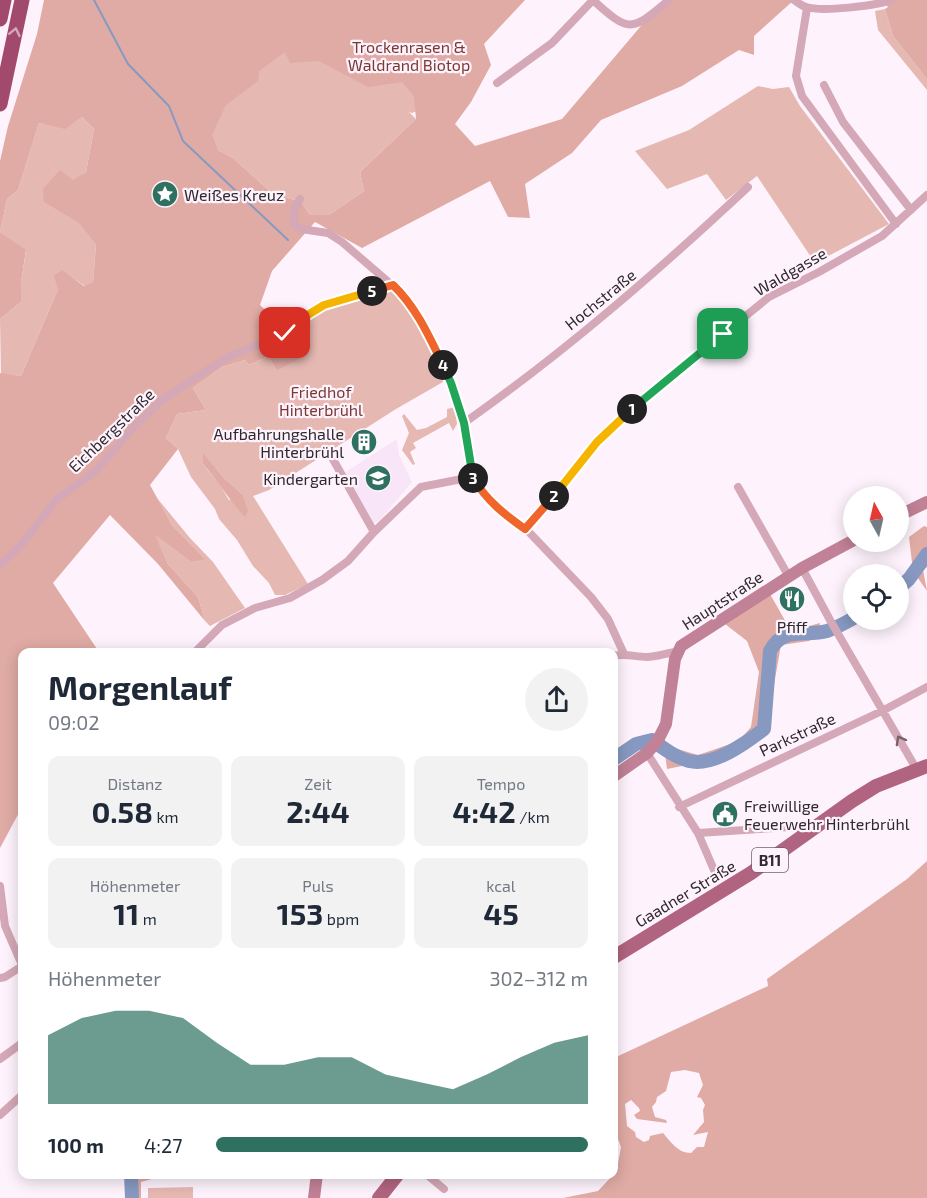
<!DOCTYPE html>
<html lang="de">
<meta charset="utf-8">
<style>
:root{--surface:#fff;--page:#f2f2f3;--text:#1f2937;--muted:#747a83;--accent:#2f7161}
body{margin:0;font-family:"Exo 2",sans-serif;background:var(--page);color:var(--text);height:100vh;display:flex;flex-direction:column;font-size:22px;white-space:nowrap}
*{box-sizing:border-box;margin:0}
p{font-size:20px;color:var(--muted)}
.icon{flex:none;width:33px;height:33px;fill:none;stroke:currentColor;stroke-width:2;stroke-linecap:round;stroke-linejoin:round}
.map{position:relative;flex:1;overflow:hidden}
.drawer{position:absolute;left:18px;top:648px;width:600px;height:531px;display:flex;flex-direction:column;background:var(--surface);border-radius:12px;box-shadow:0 3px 15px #0003}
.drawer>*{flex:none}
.needle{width:39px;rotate:352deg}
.controls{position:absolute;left:843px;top:486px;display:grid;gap:12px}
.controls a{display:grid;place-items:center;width:66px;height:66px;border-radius:50%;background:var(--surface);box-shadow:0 3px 15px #0003;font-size:30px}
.pin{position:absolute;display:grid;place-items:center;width:51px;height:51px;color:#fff;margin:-26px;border-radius:12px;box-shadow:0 3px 9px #0006}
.km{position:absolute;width:30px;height:30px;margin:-15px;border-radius:50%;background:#222;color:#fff;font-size:16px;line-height:30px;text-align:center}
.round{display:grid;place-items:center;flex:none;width:63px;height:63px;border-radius:32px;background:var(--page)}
.summary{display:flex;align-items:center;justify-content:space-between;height:102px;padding:0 30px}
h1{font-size:33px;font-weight:700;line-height:45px}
.figures{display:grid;grid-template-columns:repeat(3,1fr);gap:9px;height:102px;padding:6px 30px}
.figures div{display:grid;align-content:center;border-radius:12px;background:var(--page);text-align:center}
.figures b{font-size:30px;font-weight:700}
.figures small{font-size:16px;font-weight:400}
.figures p{font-size:16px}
.chart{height:168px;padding:12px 30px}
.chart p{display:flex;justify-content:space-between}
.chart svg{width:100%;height:108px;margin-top:6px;fill:var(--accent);opacity:.7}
ul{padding:0 30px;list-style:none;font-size:20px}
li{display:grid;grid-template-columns:96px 72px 1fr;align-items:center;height:45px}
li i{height:15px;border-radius:8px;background:var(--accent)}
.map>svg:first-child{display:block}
.built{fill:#f8e5f8}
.green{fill:#e5b8b1;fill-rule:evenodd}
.forest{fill:#e0aba4;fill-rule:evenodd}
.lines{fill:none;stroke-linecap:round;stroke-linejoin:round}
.stream{stroke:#8799c1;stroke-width:2}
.river{stroke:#8799c1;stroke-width:14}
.minor{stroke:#d4a8b6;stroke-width:8}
.secondary{stroke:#c18196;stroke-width:12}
.primary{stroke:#b16480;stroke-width:14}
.motorway{stroke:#a24a6c;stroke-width:15}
.oneway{stroke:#d5a7bc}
.oneway2{stroke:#79626b}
.split-1-casing{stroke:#fff;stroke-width:12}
.split-2-casing{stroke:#fff;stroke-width:12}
.split-3-casing{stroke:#fff;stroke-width:12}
.split-4-casing{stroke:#fff;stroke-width:12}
.split-5-casing{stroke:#fff;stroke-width:12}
.split-6-casing{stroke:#fff;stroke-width:12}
.split-1{stroke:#22a559;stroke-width:8}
.split-2{stroke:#f5b400;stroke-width:8}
.split-3{stroke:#f0652b;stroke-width:8}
.split-4{stroke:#22a559;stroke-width:8}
.split-5{stroke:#f0652b;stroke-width:8}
.split-6{stroke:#f5b400;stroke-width:8}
.labels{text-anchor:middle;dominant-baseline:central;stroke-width:4.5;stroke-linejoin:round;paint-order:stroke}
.shield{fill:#fef3fd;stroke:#6c666b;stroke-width:1.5}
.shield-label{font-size:15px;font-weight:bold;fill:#2e292d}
.park-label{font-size:16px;fill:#793831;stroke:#fef3fd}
.poi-label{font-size:16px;fill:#2e292d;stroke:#fef3fd;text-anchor:start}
.street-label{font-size:16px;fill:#2e292d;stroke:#fef3fd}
</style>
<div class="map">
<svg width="927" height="1198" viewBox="0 0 927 1198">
<rect width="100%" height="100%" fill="#fef3fd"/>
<path class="built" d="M397,439L399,455L412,482L379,521L374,523L344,473Z"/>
<path class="green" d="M321,0L436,103L412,113L409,112L416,119L360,172L364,191L329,215H310L301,202L272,193L233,158L218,150L183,112Z
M885,9L893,36L927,79V90L878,30L875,11Z
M758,86L773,89L789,87L800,106L889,224L815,263L757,176L726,200L707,174L667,189L635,151L689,130Z
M82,117L94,129L86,172L45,202L79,222L96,245L93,282L85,286L62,271L58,289L21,376L1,374L0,319L21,302V283L26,251L0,232L7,199L18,190L39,123L65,128Z
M388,290C393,291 397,292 400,296C412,310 442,365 443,382L396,409L269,490L253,496L308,584L285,595H275L269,583L253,566L237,540L219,519L215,509L191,477L178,449L166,438L177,414L206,410L193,388L222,367L245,360L249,365L268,356L277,371L300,358L305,336L295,346V325L324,305ZM203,454L222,476L242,494L229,500L220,485L203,464Z
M455,407L457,424L453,431L449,423L413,443L416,448L410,452L415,464L413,465L402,450L409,433L402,416L404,414L417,430L426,428L447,417V409Z
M157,498L190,538L213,562L245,608L210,626L205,621L198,597L168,564L154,534L191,562L204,558L172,525Z
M193,1187V1198H148V1188Z"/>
<path class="forest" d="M44,0H525L484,44L491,65L471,102L455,124L475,146L562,119L663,0H794L754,36V55L739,50L682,86L601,120L572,153L525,184L530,218L508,217L490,181L362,248L315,222L272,271L260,305L284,328L295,345L305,334L301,358L277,371L268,356L249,365L245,360L222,367L193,388L206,410L177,414L166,438L178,449L150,485L172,525L205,559L191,562L155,535L168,564L198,597L205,621L158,564L110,515L53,583L99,652H22V807L0,848V373L21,376L58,289L54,276L62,270L84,286L93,282L96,245L79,223L44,202L43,189L60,170L73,180L86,172L94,129L82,117L65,129L39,123L18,190L7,199L0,232L26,250L21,283V302L0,319V161L8,126L37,34ZM285,52L290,63L319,61L368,87L402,82L414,96L416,119L360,172L364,191L329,215H310L301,202L272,193L233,158L218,150L212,135L226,105L258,81L259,71Z
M882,0H927V79L893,36L885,9L888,7Z
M203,453L222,476L242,494L248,511L245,517C229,500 218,481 203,464Z
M924,526L927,527V567L923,570L927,591L913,571L909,537Z
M770,594L791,631L820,623L818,636L809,641L781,645L766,730L735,748L702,762L667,769L664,745L698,755L739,741L751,727L759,672L747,641L725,624Z
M927,861V1198H563L598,1191L614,1174L617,1169L621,1147L617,1136H614V1058L768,986L767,979L907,879ZM685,1070L699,1073L703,1085L697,1097L701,1098L705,1105L703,1110L704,1122L693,1135L708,1132L704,1147H697L691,1153C678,1153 671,1142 663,1133L650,1136L649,1140L644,1142L636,1137L635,1132L627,1126L625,1104L631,1100L639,1108L640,1111L634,1115L637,1119L667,1123L666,1120L655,1117L652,1107L656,1102L657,1097L666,1091L671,1072Z
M126,1175V1174L166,1175L141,1182V1198H127Z"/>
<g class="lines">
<path class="stream" d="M94,0L128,64L169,106L183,141L288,240"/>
<path class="river" d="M898,589L909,579L927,554
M614,759L636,744L652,740C663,748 675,757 689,761C713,767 746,743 764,729L770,651C783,626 805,637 827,631C836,628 845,623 854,618
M131,1174L132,1198"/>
<path class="minor" d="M593,0C630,34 632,31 669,0
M794,0C797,2 802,6 806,7C822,12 875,6 891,0
M807,8L796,76L802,96L896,224
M497,83L552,43L593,0
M824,85L843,122L911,210
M300,199C294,208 293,214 294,225L301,229L328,233L342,242L407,298L425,328L451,383L464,423L472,477L482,494L493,505L526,529L591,597L608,619L624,654
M464,423C565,352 657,272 748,187
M330,454L374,532
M738,487L789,577
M526,529L598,442L644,398L769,297L819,272L882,236L927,195
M0,565L22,544L57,499L96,471L131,430L162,400L228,357L286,333L306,316L324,305L393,285
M802,568L830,620L917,770
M195,652L222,625L255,608L290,598L322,580L348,561L374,532L421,487L472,477
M614,656C626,653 635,657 647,657C657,657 666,653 676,652
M647,753L698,833L714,870
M679,807L884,710L927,687
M698,833L790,827L811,830
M0,886L5,926L22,965
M0,978L5,977L22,966
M0,1059L22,1043
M0,1115L22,1095
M426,1174L444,1189"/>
<path class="secondary" d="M898,516L927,502
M614,776L647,753L658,740L666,724L675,659L681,646L802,568L854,540
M314,1198L317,1174"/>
<path class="primary" d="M614,957L751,873L852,801L876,786L927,766
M379,1198L398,1174"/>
<path class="motorway" d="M0,19L4,0
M0,104L22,0"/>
</g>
<defs><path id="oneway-chevron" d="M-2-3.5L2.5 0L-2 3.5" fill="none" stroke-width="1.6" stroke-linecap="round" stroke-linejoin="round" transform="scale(1.5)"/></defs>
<use class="oneway" href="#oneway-chevron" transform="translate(15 32) rotate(-78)"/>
<use class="oneway2" href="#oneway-chevron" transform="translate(900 740) rotate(-119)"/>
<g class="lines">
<defs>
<path id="split-1" d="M632,409L723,334"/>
<path id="split-2" d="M554,496L597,442L632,409"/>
<path id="split-3" d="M473,478C487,501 504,514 525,529L554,496"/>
<path id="split-4" d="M443,365L451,383L464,423L473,478"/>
<path id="split-5" d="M372,291L393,285C416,307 429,336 443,365"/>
<path id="split-6" d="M285,333L306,316L324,305L372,291"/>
</defs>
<use href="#split-1" class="split-1-casing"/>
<use href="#split-2" class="split-2-casing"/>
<use href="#split-3" class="split-3-casing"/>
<use href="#split-4" class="split-4-casing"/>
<use href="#split-5" class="split-5-casing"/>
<use href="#split-6" class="split-6-casing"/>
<use href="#split-1" class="split-1"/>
<use href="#split-2" class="split-2"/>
<use href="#split-3" class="split-3"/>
<use href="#split-4" class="split-4"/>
<use href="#split-5" class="split-5"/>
<use href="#split-6" class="split-6"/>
</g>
<defs>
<symbol id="sight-disc" viewBox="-11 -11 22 22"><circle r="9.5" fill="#2f7161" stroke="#fef3fd"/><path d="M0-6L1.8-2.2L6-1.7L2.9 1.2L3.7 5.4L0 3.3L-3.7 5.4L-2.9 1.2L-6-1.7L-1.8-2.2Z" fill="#fff"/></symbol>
<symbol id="building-disc" viewBox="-11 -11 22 22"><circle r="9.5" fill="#2f7161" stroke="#fef3fd"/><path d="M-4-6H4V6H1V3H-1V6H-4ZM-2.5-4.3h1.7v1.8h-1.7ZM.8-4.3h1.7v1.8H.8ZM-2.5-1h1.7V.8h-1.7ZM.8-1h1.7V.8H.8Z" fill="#fff"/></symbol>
<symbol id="school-disc" viewBox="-11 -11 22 22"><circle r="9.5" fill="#2f7161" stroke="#fef3fd"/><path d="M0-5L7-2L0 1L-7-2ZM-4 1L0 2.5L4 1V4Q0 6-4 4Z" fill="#fff"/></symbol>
<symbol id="restaurant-disc" viewBox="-11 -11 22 22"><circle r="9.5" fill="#2f7161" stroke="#fef3fd"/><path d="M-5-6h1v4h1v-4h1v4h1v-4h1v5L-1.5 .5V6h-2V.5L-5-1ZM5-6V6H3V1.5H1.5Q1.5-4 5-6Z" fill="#fff"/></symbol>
<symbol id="civic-disc" viewBox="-11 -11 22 22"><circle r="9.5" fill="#2f7161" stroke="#fef3fd"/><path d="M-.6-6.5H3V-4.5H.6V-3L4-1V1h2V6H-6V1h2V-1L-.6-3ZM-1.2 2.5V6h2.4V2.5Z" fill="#fff"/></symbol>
</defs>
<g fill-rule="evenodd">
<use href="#sight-disc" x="150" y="179" width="30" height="30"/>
<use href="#building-disc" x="349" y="427" width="30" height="30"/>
<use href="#school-disc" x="363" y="463" width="30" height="30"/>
<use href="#restaurant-disc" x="777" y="584" width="30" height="30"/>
<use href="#civic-disc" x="710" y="799" width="30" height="30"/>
</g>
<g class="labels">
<rect class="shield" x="752" y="848" width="36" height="24" rx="4.5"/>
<g class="shield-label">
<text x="770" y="860">B11</text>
</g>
<g class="park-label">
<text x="409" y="46">Trockenrasen &amp;<tspan x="409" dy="18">Waldrand Biotop</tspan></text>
<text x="321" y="391">Friedhof<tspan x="321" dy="18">Hinterbrühl</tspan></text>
</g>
<g class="poi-label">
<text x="184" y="194">Weißes Kreuz</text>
<text x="344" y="433" text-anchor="end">Aufbahrungshalle<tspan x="344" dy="18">Hinterbrühl</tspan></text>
<text x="358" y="478" text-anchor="end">Kindergarten</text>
<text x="792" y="626" text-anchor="middle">Pfiff</text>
<text x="744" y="805">Freiwillige<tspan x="744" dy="18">Feuerwehr Hinterbrühl</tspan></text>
</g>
<g class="street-label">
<text transform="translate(790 271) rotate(-30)">Waldgasse</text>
<text transform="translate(600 299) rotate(-39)">Hochstraße</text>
<text transform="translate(111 430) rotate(-44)">Eichbergstraße</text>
<text transform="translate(722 600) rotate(-33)">Hauptstraße</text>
<text transform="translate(797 734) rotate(-25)">Parkstraße</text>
<text transform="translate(685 893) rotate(-31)">Gaadner Straße</text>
</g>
</g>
</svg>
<div class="controls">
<a><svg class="needle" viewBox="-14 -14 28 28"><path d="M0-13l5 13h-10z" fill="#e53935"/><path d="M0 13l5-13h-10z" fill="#747a83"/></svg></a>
<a><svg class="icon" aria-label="locate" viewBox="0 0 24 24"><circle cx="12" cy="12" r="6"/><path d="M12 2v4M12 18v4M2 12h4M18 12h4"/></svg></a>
</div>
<div class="pin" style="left:723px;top:334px;background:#1e9e55"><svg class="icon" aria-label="arrive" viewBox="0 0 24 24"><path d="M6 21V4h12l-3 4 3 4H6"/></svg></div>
<div class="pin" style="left:285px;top:333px;background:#d93025"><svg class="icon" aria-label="check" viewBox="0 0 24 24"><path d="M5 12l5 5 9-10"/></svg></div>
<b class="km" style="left:632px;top:409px">1</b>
<b class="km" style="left:554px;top:496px">2</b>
<b class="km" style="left:473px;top:478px">3</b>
<b class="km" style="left:443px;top:365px">4</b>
<b class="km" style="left:372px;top:291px">5</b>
<section class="drawer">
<div class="summary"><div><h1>Morgenlauf</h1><p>09:02</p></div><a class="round"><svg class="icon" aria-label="share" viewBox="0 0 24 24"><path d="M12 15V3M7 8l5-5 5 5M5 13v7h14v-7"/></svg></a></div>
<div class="figures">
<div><p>Distanz</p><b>0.58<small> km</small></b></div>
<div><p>Zeit</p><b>2:44</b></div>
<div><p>Tempo</p><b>4:42<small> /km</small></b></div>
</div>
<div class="figures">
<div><p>Höhenmeter</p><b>11<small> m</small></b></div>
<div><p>Puls</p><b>153<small> bpm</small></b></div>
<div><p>kcal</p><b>45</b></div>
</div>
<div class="chart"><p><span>Höhenmeter</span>302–312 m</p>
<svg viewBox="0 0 160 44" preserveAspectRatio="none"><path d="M0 44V16L10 9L20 6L30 6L40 9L50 19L60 28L70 28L80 25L90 25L100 32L110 35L120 38L130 32L140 25L150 19L160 16V44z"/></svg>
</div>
<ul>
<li><b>100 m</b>4:27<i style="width:100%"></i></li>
</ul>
</section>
</div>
